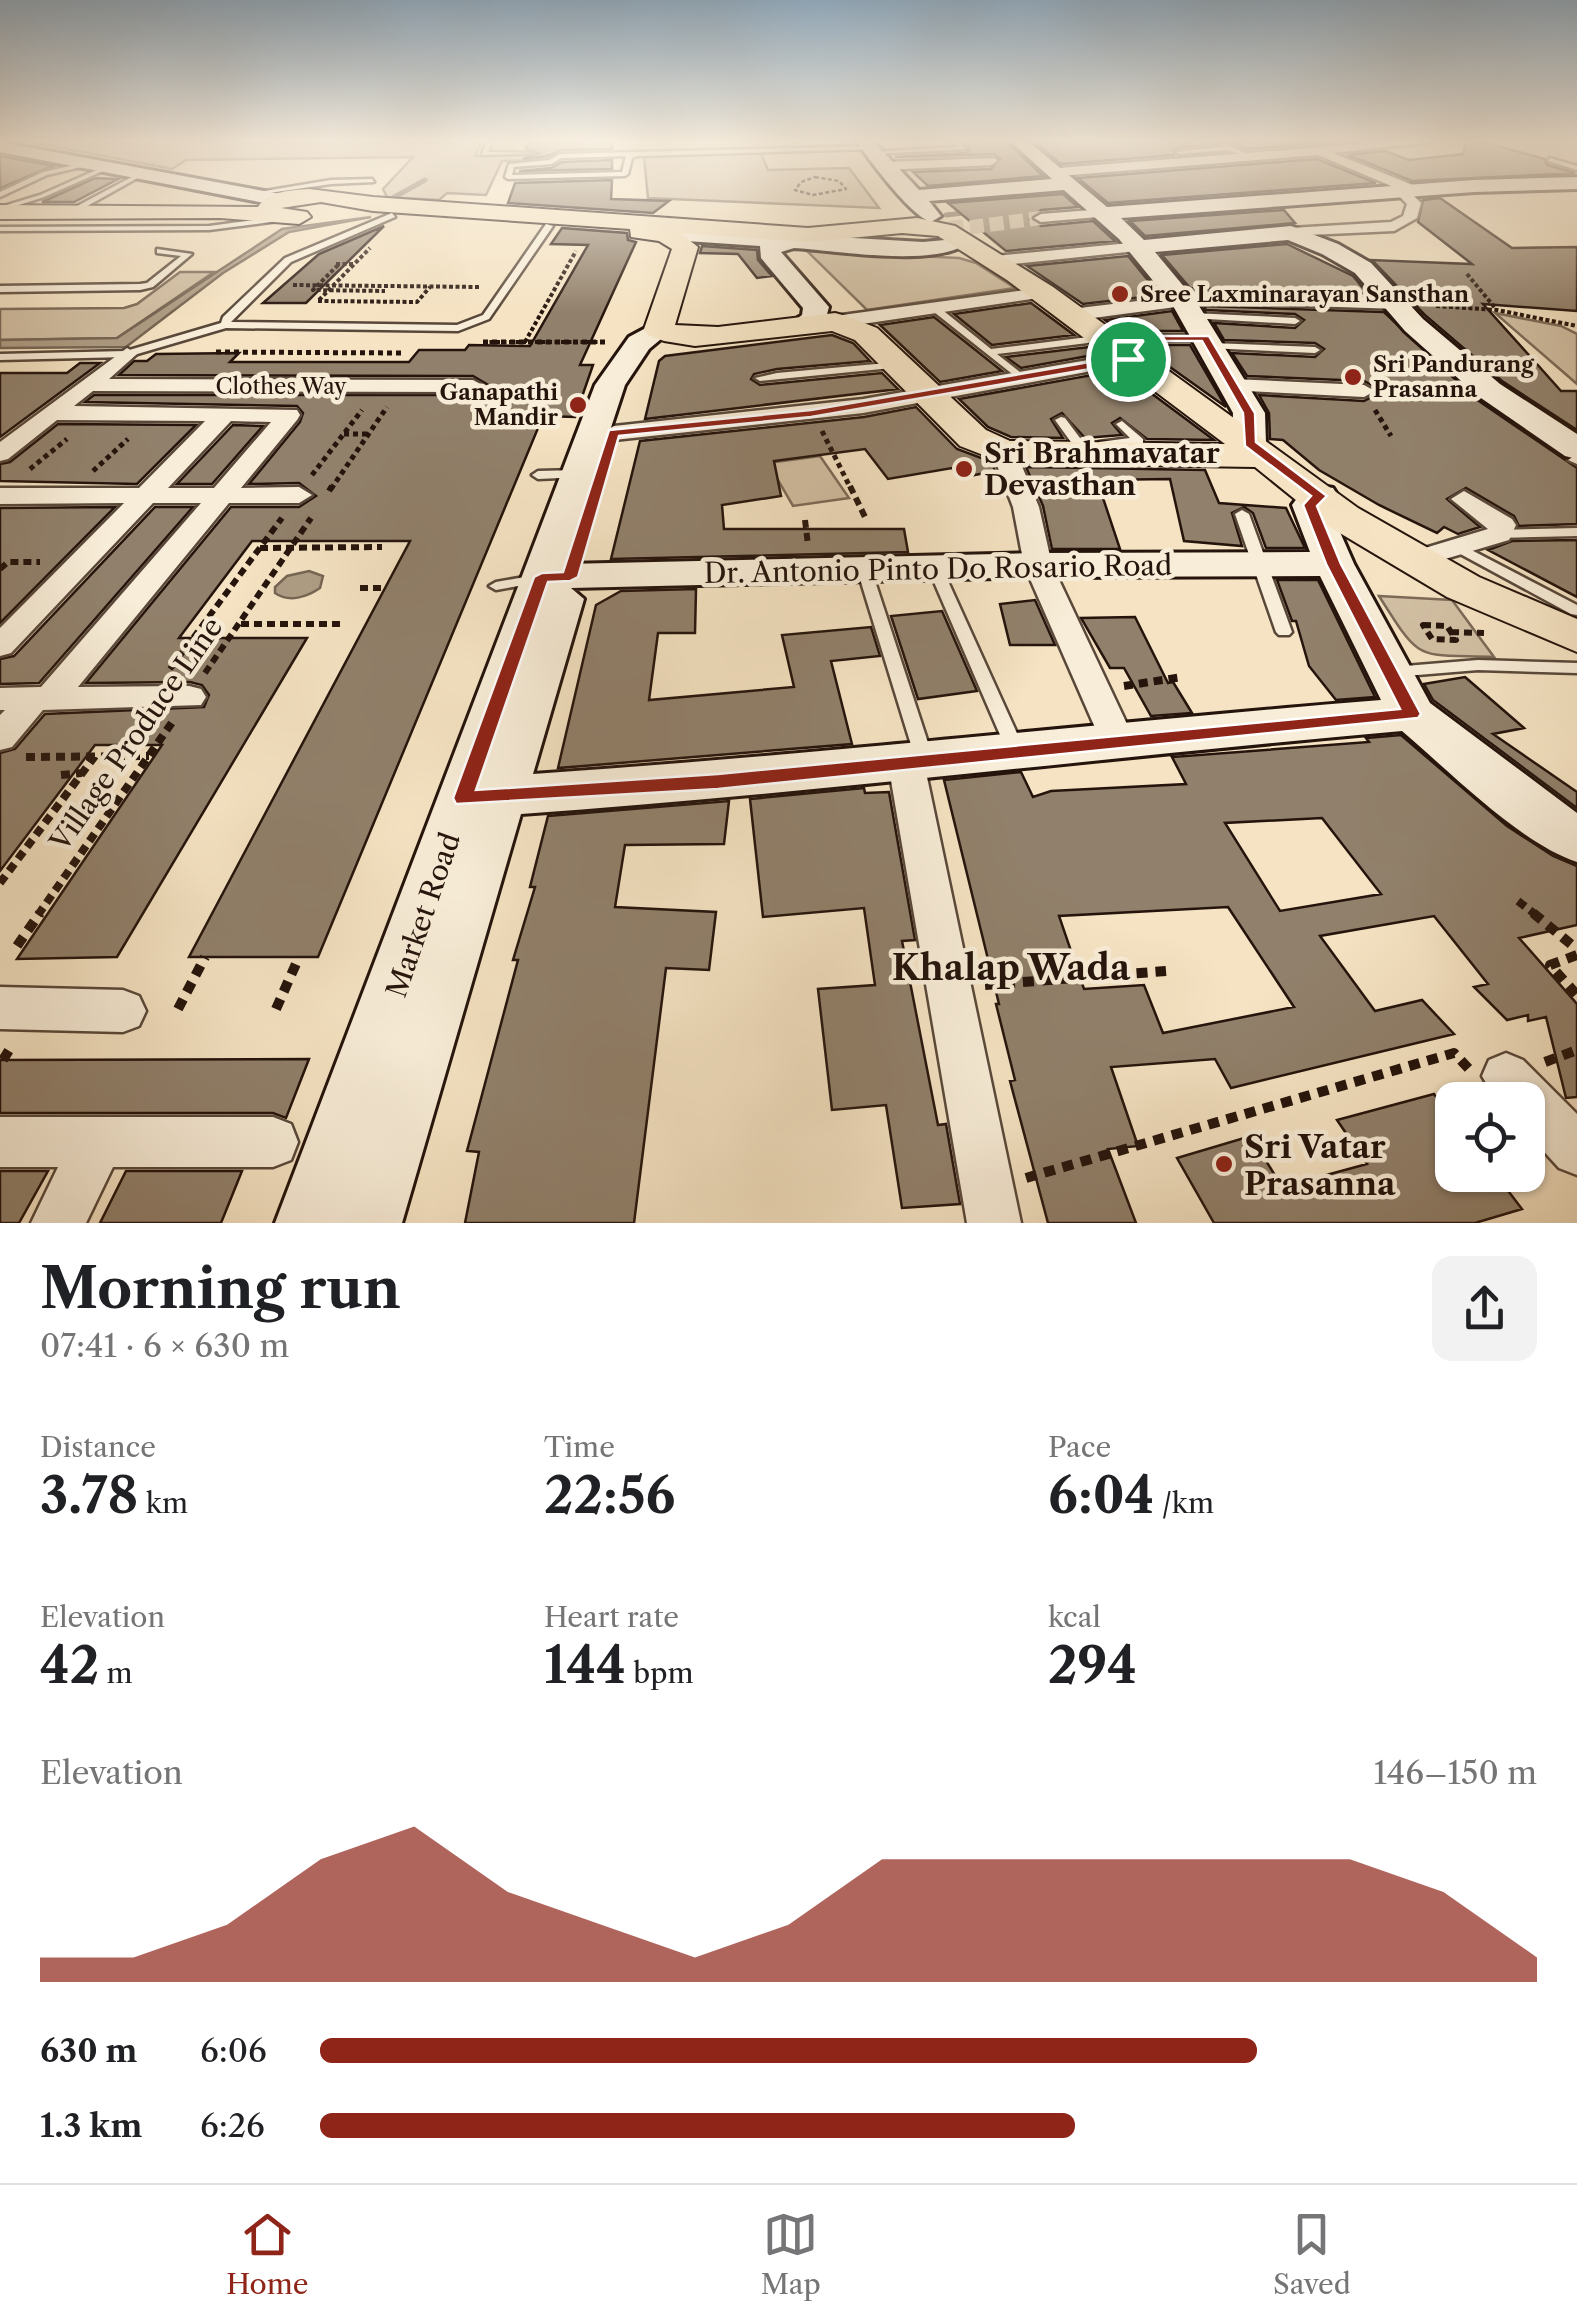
<!DOCTYPE html>
<meta charset="utf-8">
<style>
:root{--surface:#fff;--page:#f2f2f2;--text:#202124;--muted:#757577;--line:#e0e0e0;--accent:#8f2418}
body{margin:0;font-family:"Libre Caslon Text",serif;background:var(--page);color:var(--text);height:100vh;display:flex;flex-direction:column;font-size:38px;white-space:nowrap}
*{box-sizing:border-box;margin:0}
p{font-size:32px;color:var(--muted)}
.icon{flex:none;width:55px;height:55px;fill:none;stroke:currentColor;stroke-width:2;stroke-linecap:round;stroke-linejoin:round}
.map{position:relative;height:1223px;overflow:hidden}
.drawer{display:flex;flex-direction:column;background:var(--surface);flex:1}
.drawer>*{flex:none}
.tools{position:absolute;left:1435px;top:1082px;display:grid;gap:20px}
.tools a{display:grid;place-items:center;width:110px;height:110px;border-radius:20px;background:var(--surface);box-shadow:0 2px 8px #0004;font-size:50px}
.pin{position:absolute;display:grid;place-items:center;width:85px;height:85px;color:#fff;margin:-42px;border:5px solid #fff;border-radius:50%;box-shadow:0 2px 10px #0007}
.round{display:grid;place-items:center;flex:none;width:105px;height:105px;border-radius:20px;background:var(--page)}
.head{display:flex;align-items:center;justify-content:space-between;height:170px;padding:0 40px}
h1{font-size:55px;font-weight:800;line-height:75px}
.metrics{display:grid;grid-template-columns:repeat(3,1fr);gap:15px;height:170px;padding:10px 40px}
.metrics div{display:grid;align-content:center}
.metrics b{font-size:50px;font-weight:800}
.metrics small{font-size:28px;font-weight:400}
.metrics p{font-size:28px}
.chart{height:280px;padding:20px 40px}
.chart p{display:flex;justify-content:space-between}
.chart svg{width:100%;height:180px;margin-top:10px;fill:var(--accent);opacity:.7}
ul{padding:0 40px;list-style:none;font-size:32px}
li{display:grid;grid-template-columns:160px 120px 1fr;align-items:center;height:75px}
li i{height:25px;border-radius:12px;background:var(--accent)}
.tabs{display:flex;justify-content:space-around;align-items:center;height:140px;border-top:2px solid var(--line);background:var(--surface);font-size:28px;color:var(--muted)}
.tabs a{display:grid;justify-items:center;gap:5px}
.tabs .on{color:var(--accent)}
.map>svg:first-child{display:block}
.green{fill:#d2c0a4;stroke:#7c6a58;stroke-width:2.5}
.water{fill:#ae9d85;stroke:#765;stroke-width:2.5}
.lines{fill:none;stroke-linecap:round;stroke-linejoin:round}
.stream{stroke:#765;stroke-width:5}
.building{fill:#91806b;stroke:#25140c;stroke-width:2.5;fill-rule:evenodd}
.street-tunnel-far1{stroke:#d6c4a8;stroke-width:14;stroke-dasharray:14 6;stroke-linecap:butt}
.street-tunnel{stroke:#d6c4a8;stroke-width:18;stroke-dasharray:18 9;stroke-linecap:butt}
.lane-casing{stroke:#59483a;stroke-width:5}
.street-casing{stroke:#59483a;stroke-width:5}
.secondary-casing{stroke:#25140c;stroke-width:6}
.primary-casing{stroke:#25140c;stroke-width:4}
.path-far5{stroke:#25140c;stroke-width:2.5;stroke-dasharray:4 2.5;stroke-linecap:butt}
.path-far4{stroke:#25140c;stroke-width:4;stroke-dasharray:4 2.5;stroke-linecap:butt}
.path-far3{stroke:#25140c;stroke-width:5;stroke-dasharray:5 4;stroke-linecap:butt}
.path-far2{stroke:#25140c;stroke-width:6;stroke-dasharray:8 5;stroke-linecap:butt}
.path-far1{stroke:#25140c;stroke-width:8;stroke-dasharray:9 6;stroke-linecap:butt}
.path{stroke:#25140c;stroke-width:10;stroke-dasharray:11 8;stroke-linecap:butt}
.lane{fill:#f8edd8;fill-rule:evenodd}
.street{fill:#f8edd8;fill-rule:evenodd}
.secondary{fill:#f8edd8;fill-rule:evenodd}
.primary{fill:#f5e3c3;fill-rule:evenodd}
.route{fill:#8f2418;stroke:#fff;stroke-width:2.5;fill-rule:evenodd}
.poi-dot{fill:#8f2418;stroke:#f8edd8;stroke-width:4}
.labels{text-anchor:middle;dominant-baseline:central;stroke-width:9;stroke-linejoin:round;paint-order:stroke}
.far-poi-label{font-size:22px;font-weight:bold;fill:#25140c;stroke:#f8edd8;text-anchor:start}
.far-street-label{font-size:22px;fill:#25140c;stroke:#f8edd8}
.poi-label{font-size:28px;font-weight:bold;fill:#25140c;stroke:#f8edd8;text-anchor:start}
.street-label{font-size:28px;fill:#25140c;stroke:#f8edd8}
.near-poi-label{font-size:32px;font-weight:bold;fill:#25140c;stroke:#f8edd8;text-anchor:start}
.near-neighbourhood-label{font-size:35px;font-weight:bold;fill:#25140c;stroke:#f8edd8}
</style>
<div class="map">
<svg width="1577" height="1223" viewBox="0 0 1577 1223">
<rect width="100%" height="100%" fill="#f5e3c3"/>
<filter id="stains"><feTurbulence type="fractalNoise" baseFrequency=".002" numOctaves="4"/><feColorMatrix values="0 0 0 0 .2 0 0 0 0 .09 0 0 0 0 .02 0 0 0 .5 -.17"/></filter>
<radialGradient id="worn" r=".72"><stop offset=".6" stop-color="#630" stop-opacity="0"/><stop offset="1" stop-color="#630" stop-opacity=".3"/></radialGradient>
<path class="green" d="M30,142H481L475,156L544,155L539,160L502,161L486,195L447,193L439,200L387,197L383,189L413,157L186,160L172,169Z
M761,153L768,170L849,168L879,208L648,198L644,156Z
M807,251L959,258L976,263L1015,288L867,310Z
M180,272H214L117,338L0,340V309L124,308L137,304Z
M1495,313L1561,326L1577,334V384Z
M820,456L849,498L793,506L768,463Z
M1379,596L1452,600L1494,657C1415,654 1422,664 1379,596Z"/>
<path class="water" d="M371,217L289,232L223,273L126,347L0,348V340L117,338L282,229Z
M309,571L323,576L320,588C307,597 289,603 275,593V587L287,576Z"/>
<g class="lines">
<path class="stream" d="M391,199L425,180
M946,215L972,212"/>
</g>
<path class="building" d="M529,142H613L612,149L560,150L548,156L523,159L538,153L526,149Z
M964,142H1007L1043,176L928,186L913,172L991,169L1000,159L995,154L895,157L966,153L970,149Z
M1035,142H1339L1246,149L1229,142L1176,148L1174,155L1061,164Z
M1467,142H1483L1545,159L1547,165L1575,173L1412,181L1348,155L1385,151L1409,160L1463,154Z
M0,156L53,166L0,188Z
M1317,159L1376,183L1108,203L1078,178Z
M612,160V169L519,171L551,168L562,162Z
M95,178L118,179L74,202H42Z
M612,180L611,199L669,201L653,213L508,203L515,183Z
M1063,194L1078,207L1041,210L1030,219L1041,226L1093,221L1115,241L1006,251L948,203Z
M1440,198L1512,248L1577,247V311L1483,304L1561,391H1577V430L1502,381L1426,316L1372,260L1472,264L1418,222L1423,200Z
M1284,210L1295,223L1145,236L1130,221Z
M384,226L306,303H263L319,254Z
M562,228L627,233L628,240L636,242L580,365H593L575,417L543,416L318,957H189L410,541H252L179,638H307L117,957L17,959L162,745H95L0,871V753L15,749L45,714L204,707L209,695L202,685L190,682L86,683L231,507H299L316,496L299,483L249,484L300,422L303,413L297,406L85,402L94,395H475L488,385L473,376L119,375L134,361H147L156,354L239,353L230,362H409L419,350H465L469,345L530,346L588,245L551,244Z
M1287,244L1353,276L1368,294L1190,288L1162,255Z
M702,246L757,250L758,260L772,276L757,278L738,254L700,253Z
M1128,256L1160,295L1083,304L1027,266Z
M1031,303L1074,335L992,345L954,314Z
M1204,306L1384,312L1476,399L1577,468V524L1519,526L1514,516L1466,488L1447,499L1480,527L1458,534L1444,527L1437,533L1379,505L1319,470L1283,440L1270,439L1269,413L1259,395L1364,401L1377,394V388L1364,381L1247,376L1232,353L1315,357L1324,349L1315,343L1224,340L1214,323L1295,328L1304,320L1295,314L1206,310Z
M1172,311L1183,331H1120L1105,320Z
M934,317L1002,371L940,382L880,325Z
M832,335L853,343L870,361L777,369L754,374L751,379L760,385L882,373L898,389L645,419L659,361L665,356Z
M1139,345H1190L1226,407Z
M1089,347L1099,354L1021,368L1006,357Z
M80,363H100L0,437V373H67Z
M1120,370L1214,440L1147,439L1120,418L1112,423L1122,435L1085,438L1062,413L1051,419L1063,438L1011,437L988,427L959,399Z
M916,407L957,449L992,462L995,471L960,478L952,468L888,479L865,449L774,461L781,496L722,505L724,529H904L908,552L611,559L640,441L864,417Z
M58,424L196,425L137,484L0,481V464L10,462Z
M233,425L263,426L212,484H177Z
M1026,467L1205,470L1219,503L1286,508L1305,548H1266L1253,513L1244,507L1232,513L1242,546L1184,541L1170,479L1097,480L1120,549H1052L1043,506Z
M115,507L0,623V508Z
M155,507H193L39,683L0,684V659L14,656Z
M1577,540V597L1488,550L1512,541Z
M1277,580H1318L1375,697L1336,700L1309,666L1296,621H1292Z
M696,589L695,633H658L649,700L794,687L782,635L871,627L880,656L831,661L852,744L558,768L596,605L621,591Z
M1035,600L1055,645H1010L1000,604Z
M942,611L977,691L918,699L891,616Z
M1135,617L1168,683L1173,682L1192,713L1151,716L1124,668H1110L1081,618Z
M1465,677L1524,728L1493,734L1577,792V808L1433,700L1424,684Z
M1401,735L1507,826L1553,856L1577,866V925L1519,938L1577,1004V1097L1566,1098L1546,1017L1528,1021V1015L1507,1020L1474,987L1488,984L1434,916L1320,936L1375,1011L1422,1000L1454,1034L1231,1088L1215,1059L1111,1067L1138,1146L1108,1149L1136,1223H1048L1010,1081L1015,1080L996,1004H999L944,780L1021,772L1033,797L1051,791L1186,784L1172,757L1369,742L1366,738ZM1322,818L1381,894L1280,911L1225,823ZM1228,907L1294,1007L1163,1033L1144,985L1084,989L1059,916Z
M864,788L865,793L889,792L915,940L902,941L938,1125L946,1124L960,1204L902,1208L886,1105L832,1110L818,989L875,985L864,908L763,917L750,799Z
M729,801L724,844L625,845L615,907L716,912L709,970L666,968L634,1223H465L479,1152L467,1151L518,960H513L535,887H530L548,816Z
M309,1059L286,1118L273,1113H0V1060Z
M1434,1094L1452,1118V1175H1496L1522,1209L1475,1223H1214L1177,1158L1251,1136L1282,1187L1367,1164L1337,1120Z
M0,1171H48L19,1223H0Z
M126,1171H242L221,1223H100Z"/>
<g class="lines">
<path class="street-tunnel-far1" d="M950,230L1041,218"/>
<path class="street-tunnel" d="M950,230L963,228"/>
<defs>
<path id="lane" d="M486,142H492L488,152L534,153L482,155Z
M952,142H958L966,149L874,154L871,152L958,147Z
M870,146L872,149L638,156L632,158L628,174L625,176L508,179L505,177L509,164L549,160L560,154ZM626,156L622,172L512,175L514,167L551,164L561,158Z
M1229,146L1255,157L1250,158L1228,150L1179,154L1176,152Z
M1550,158L1577,166V170L1548,161Z
M92,161L94,164L47,175L0,197V192L43,172Z
M110,164L112,167L44,197L0,211V207L40,195Z
M143,171L148,172L73,214L66,212Z
M372,179L374,182L331,184L255,195L252,193L331,180Z
M392,213L395,217L291,262L231,322L457,325L483,315L546,224L553,226L489,319L458,331L226,328L127,357L0,360V354L126,351L221,323L223,317L285,258Z
M283,216L286,220L209,230L0,231V227L209,226Z
M157,249L192,254L153,287L140,290L0,292V286L140,284L147,283L181,256L157,253Z
M934,308H940L991,349L1104,335H1206L1211,338L1206,341H1104L997,354L1025,376L1026,378L1021,381L934,312Z
M1193,313L1295,318L1300,321L1295,324L1190,318V314Z
M1211,343L1315,347L1320,350L1315,353L1208,348L1206,346Z
M898,362L902,363V367L760,381L755,378L777,373Z
M1061,417L1065,418L1089,450V456H1081L1055,420Z
M1122,421L1143,439V443L1099,446V442L1130,438L1116,424Z
M1574,456H1577V464L1568,460Z
M578,470L582,471V477L538,479L532,475L538,471Z
M1242,510L1249,514L1292,632L1289,635H1279L1276,632L1235,514Z
M1577,528V536L1499,538L1492,534L1499,530Z
M1458,543L1577,605V615L1571,614L1453,550L1451,547Z
M935,564L942,568L1025,751L1022,755H1010L1007,751L928,568Z
M864,565L871,569L934,761L931,766L925,767L919,766L916,761L857,569Z
M536,575L541,576L543,579L541,582L496,590L489,586L496,582Z
M1478,660L1577,663V673L1478,670L1393,677L1385,672L1393,667Z"/>
<path id="street" d="M1385,142H1433L1333,153L1418,187V193L1412,194L1421,203L1417,218L1394,231L1286,236V230L1291,228L1391,222L1403,216L1407,204L1394,191L1396,188L1318,155L1059,176L1053,172L1059,168Z
M995,158L997,161L991,165L884,170L878,166L884,162Z
M1104,209L1109,210V216L1041,222L1034,218L1041,214Z
M1140,242L1148,247L1146,250L995,266L987,261L995,256Z
M1039,288L1045,289V297L835,328L826,322L835,316Z
M1179,291L1399,299L1408,304L1399,309L1191,302L1183,306L1071,321L1062,315L1071,309L1171,297Z
M127,348L137,354L109,379L473,380L484,386L473,392L93,391L74,406L297,410L300,415L297,420L241,488L299,487L312,495L299,503H229L78,687L189,686L201,689L206,697L201,705L43,710L12,747L0,750V715L5,710H0V688L41,687L201,503H153L11,653L0,656V628L124,503L0,504V488H139L205,421L57,420L8,459L0,461V442ZM231,421L271,422L214,488H168Z
M1128,353L1135,355V363L863,413L614,440L602,433L614,426L863,399Z
M1233,379L1364,385L1375,391L1364,397L1225,390L1222,385Z
M1004,445L1016,452L1039,507L1052,565L1134,739L1129,748L1117,751L1105,748L1100,739L1024,565L1013,507L992,452Z
M1464,491L1512,519L1516,525L1509,540L1435,562L1425,560L1421,554L1425,548L1488,529L1451,499Z
M906,750L919,754L924,763L1021,1223H967L888,763L893,754Z
M0,987L123,990L139,996L146,1011L139,1026L123,1032L0,1029Z
M1506,1053L1523,1060L1577,1114V1175L1559,1168L1528,1134V1100H1496L1482,1076L1489,1060Z
M0,1117H273L291,1124L298,1142L291,1160L273,1167H113L86,1223H31L58,1167H0Z"/>
<path id="secondary" d="M0,142L280,194L290,200L280,206L0,152Z
M857,142H874L919,190L1052,179L1011,142H1029L1107,207L1474,180L1577,177V189L1474,192L1121,218L1144,240L1291,226L1338,244L1371,263L1423,319L1500,384L1577,434V459L1565,456L1478,396L1405,331L1355,273L1322,254L1288,240L1155,252L1196,301L1265,413L1266,444L1261,451H1237L1232,444L1233,413L1172,304L1119,239L1064,190L929,201L941,216L931,222C911,216 871,162 857,142Z
M665,227L923,242L945,240L960,232L971,239C946,270 833,250 794,248L781,252L829,307L824,325L803,332L790,324L802,315L803,308L761,258L760,246L657,239L654,234Z
M659,321L673,329L649,349L625,385L566,564L1038,553L1310,552L1292,505C1303,489 1314,484 1333,488L1338,496L1329,507L1354,564L1430,703L1577,813V862C1521,844 1449,771 1402,731C1108,757 815,793 521,814L402,1223H275L595,385L629,337ZM1320,576L1381,700C1098,723 816,755 533,774L584,599L571,588L1038,577Z"/>
<path id="primary" d="M309,189L373,197L808,228L917,218L955,226L1053,287L1358,508L1479,577L1577,619V652L1447,597L1328,526L1255,467L1004,463L960,446L855,340L832,331L695,346L664,341L648,335L644,329L672,249L659,241L631,237L630,229L373,211L321,202L281,208L307,212L311,217L299,224L220,218L0,219V205L258,207C268,191 292,190 309,189ZM680,233L808,242L902,233L938,236L1007,280L1225,444L1010,441L986,430L877,328L846,316L835,313L718,327L675,325L698,247Z"/>
</defs>
<use href="#lane" class="lane-casing"/>
<use href="#street" class="street-casing"/>
<use href="#secondary" class="secondary-casing"/>
<use href="#primary" class="primary-casing"/>
<path class="path-far5" d="M815,177L839,181L846,189L813,195L795,190L801,182Z"/>
<path class="path-far4" d="M336,264H355
M338,265L313,290L385,291
M1467,274L1496,309
M293,285L480,287
M319,300L370,248
M318,301L417,302L430,287
M1436,306L1497,310L1577,326
M483,342H605
M525,342L576,251"/>
<path class="path-far3" d="M483,342H605
M216,352L403,353
M1390,392L1427,393L1424,386L1442,387
M546,394L550,386
M1375,410L1391,436
M822,431L851,489
M344,434H368
M30,469L67,439
M93,471L128,439
M312,475L362,410
M331,489L387,407"/>
<path class="path-far2" d="M850,486L865,517
M329,491L332,486
M805,520L808,545
M260,548L382,547
M0,569L8,562H40
M360,588H385
M241,624H340
M1423,625L1447,626L1456,640L1432,639Z
M1451,632L1484,633
M170,669L282,518
M205,673L311,518"/>
<path class="path-far1" d="M1124,686L1182,677
M26,757L149,756
M61,775L82,773
M0,883L95,756
M1518,901L1536,915
M38,915L173,721"/>
<path class="path" d="M1533,913L1577,949
M17,946L40,913
M1577,955L1550,965L1577,995
M985,985L1166,971
M178,1009L205,957
M276,1009L299,957
M3,1060L11,1047
M1545,1062L1577,1050
M1026,1178L1454,1053L1469,1069"/>
<use href="#lane" class="lane"/>
<use href="#street" class="street"/>
<use href="#secondary" class="secondary"/>
<use href="#primary" class="primary"/>
</g>
<linearGradient id="sky" x2="0" y2="1"><stop stop-color="#91abc0"/><stop offset="0.45" stop-color="#faf2e4"/><stop offset="1" stop-color="#faf2e4" stop-opacity="0"/></linearGradient>
<rect width="1577" height="313" fill="url(#sky)"/>
<path class="route" d="M1101,336H1209L1255,413L1256,442L1327,496L1317,506L1341,564L1421,714L1418,718L718,789L456,804L453,798L534,577L542,573L563,572L609,430L811,410L1119,357ZM1114,341H1202L1243,413L1245,446L1311,496L1303,505L1326,564L1400,709L718,774L476,790L548,582L570,581L578,577L619,436L811,417L1131,362V357Z"/>
<g class="poi-dot">
<circle cx="1120" cy="294" r="10"/>
<circle cx="1353" cy="377" r="10"/>
<circle cx="578" cy="405" r="10"/>
<circle cx="964" cy="469" r="10"/>
<circle cx="1224" cy="1164" r="10"/>
</g>
<g class="labels">
<g class="far-poi-label">
<text x="1140" y="294">Sree Laxminarayan Sansthan</text>
<text x="1373" y="364">Sri Pandurang<tspan x="1373" dy="25">Prasanna</tspan></text>
<text x="558" y="392" text-anchor="end">Ganapathi<tspan x="558" dy="25">Mandir</tspan></text>
</g>
<g class="far-street-label">
<text x="281" y="386">Clothes Way</text>
</g>
<g class="poi-label">
<text x="984" y="453">Sri Brahmavatar<tspan x="984" dy="32">Devasthan</tspan></text>
</g>
<g class="street-label">
<text transform="translate(938 569) rotate(-1)">Dr. Antonio Pinto Do Rosario Road</text>
<text transform="translate(136 734) rotate(-55)">Village Produce Line</text>
<text transform="translate(423 915) rotate(-71)">Market Road</text>
</g>
<g class="near-poi-label">
<text x="1244" y="1146">Sri Vatar<tspan x="1244" dy="37">Prasanna</tspan></text>
</g>
<g class="near-neighbourhood-label">
<text x="1011" y="967">Khalap Wada</text>
</g>
</g>
<rect width="100%" height="100%" filter="url(#stains)"/>
<rect width="100%" height="100%" fill="url(#worn)"/>
</svg>
<div class="tools">
<a><svg class="icon" aria-label="locate" viewBox="0 0 24 24"><circle cx="12" cy="12" r="6"/><path d="M12 2v4M12 18v4M2 12h4M18 12h4"/></svg></a>
</div>
<div class="pin" style="left:1128px;top:359px;background:#1e9e55"><svg class="icon" aria-label="arrive" viewBox="0 0 24 24"><path d="M6 21V4h12l-3 4 3 4H6"/></svg></div>
</div>
<section class="drawer">
<div class="head"><div><h1>Morning run</h1><p>07:41 · 6 × 630 m</p></div><a class="round"><svg class="icon" aria-label="share" viewBox="0 0 24 24"><path d="M12 15V3M7 8l5-5 5 5M5 13v7h14v-7"/></svg></a></div>
<div class="metrics">
<div><p>Distance</p><b>3.78<small> km</small></b></div>
<div><p>Time</p><b>22:56</b></div>
<div><p>Pace</p><b>6:04<small> /km</small></b></div>
</div>
<div class="metrics">
<div><p>Elevation</p><b>42<small> m</small></b></div>
<div><p>Heart rate</p><b>144<small> bpm</small></b></div>
<div><p>kcal</p><b>294</b></div>
</div>
<div class="chart"><p><span>Elevation</span>146–150 m</p>
<svg viewBox="0 0 160 44" preserveAspectRatio="none"><path d="M0 44V38L10 38L20 30L30 14L40 6L50 22L60 30L70 38L80 30L90 14L100 14L110 14L120 14L130 14L140 14L150 22L160 38V44z"/></svg>
</div>
<ul>
<li><b>630 m</b>6:06<i style="width:77%"></i></li>
<li><b>1.3 km</b>6:26<i style="width:62%"></i></li>
</ul>
</section>
<nav class="tabs">
<a class="on"><svg class="icon" aria-label="home" viewBox="0 0 24 24"><path d="M3 11l9-7 9 7M6 9v11h12V9"/></svg>Home</a>
<a><svg class="icon" aria-label="map" viewBox="0 0 24 24"><path d="M3 6l6-2 6 2 6-2v14l-6 2-6-2-6 2zM9 4v14M15 6v14"/></svg>Map</a>
<a><svg class="icon" aria-label="saved" viewBox="0 0 24 24"><path d="M7 4h10v16l-5-4-5 4z"/></svg>Saved</a>
</nav>
